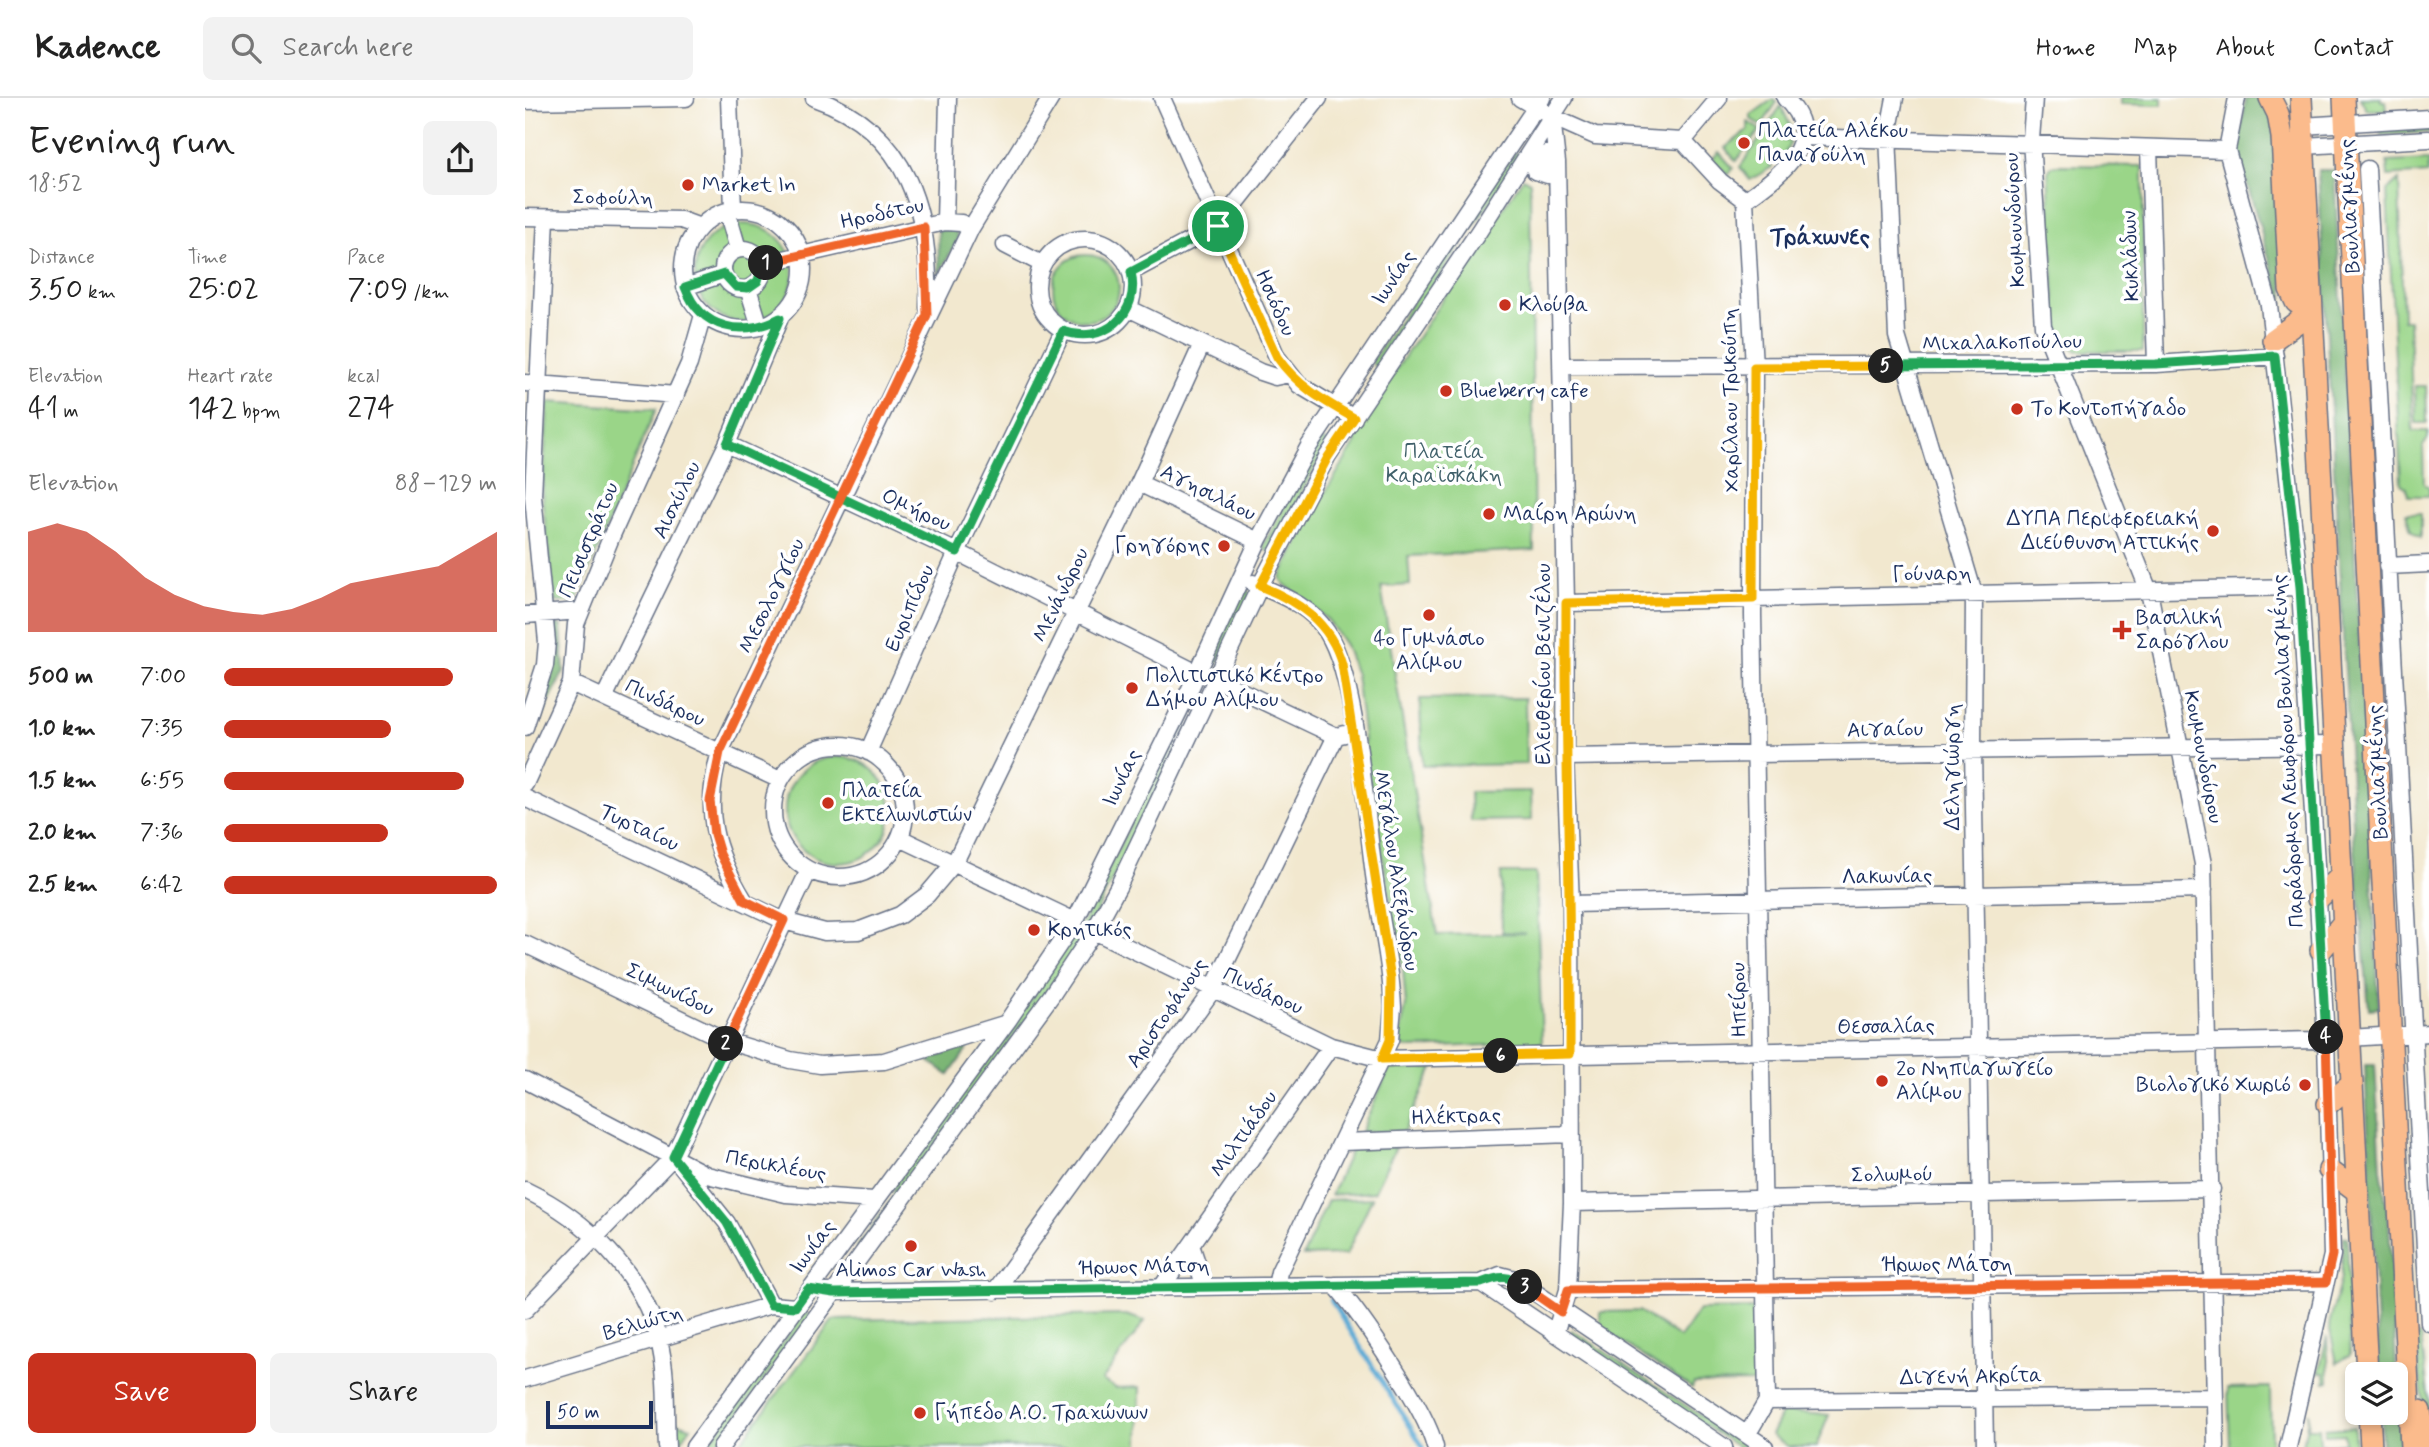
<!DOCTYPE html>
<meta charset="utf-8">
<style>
:root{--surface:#fff;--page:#f2f2f2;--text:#222;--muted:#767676;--line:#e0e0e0;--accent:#c8321e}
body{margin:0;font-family:Mynerve,sans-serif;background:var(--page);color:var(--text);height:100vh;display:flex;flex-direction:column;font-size:26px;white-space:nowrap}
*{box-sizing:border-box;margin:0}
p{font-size:23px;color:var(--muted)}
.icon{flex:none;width:38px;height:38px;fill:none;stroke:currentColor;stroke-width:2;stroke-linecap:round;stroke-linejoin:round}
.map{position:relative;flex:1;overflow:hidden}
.side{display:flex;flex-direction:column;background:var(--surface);width:525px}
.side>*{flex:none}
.tools{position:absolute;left:1820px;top:1264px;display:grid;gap:14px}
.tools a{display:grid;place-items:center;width:63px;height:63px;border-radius:10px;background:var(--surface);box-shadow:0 4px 10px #0003;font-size:35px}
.scale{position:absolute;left:21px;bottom:18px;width:107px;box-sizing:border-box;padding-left:7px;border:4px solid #1b2f5e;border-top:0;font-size:19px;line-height:24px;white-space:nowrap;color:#1b2f5e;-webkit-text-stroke:5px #fff;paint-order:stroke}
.pin{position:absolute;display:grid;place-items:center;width:60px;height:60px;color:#fff;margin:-30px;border:4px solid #fff;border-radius:50%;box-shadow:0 2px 7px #0007}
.km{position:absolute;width:35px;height:35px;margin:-18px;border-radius:50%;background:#222;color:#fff;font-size:19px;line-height:35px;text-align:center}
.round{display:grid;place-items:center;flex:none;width:74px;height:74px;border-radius:10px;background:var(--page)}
.summary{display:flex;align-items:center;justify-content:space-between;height:119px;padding:0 28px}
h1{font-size:38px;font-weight:600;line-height:52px}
.stats{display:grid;grid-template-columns:repeat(3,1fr);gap:10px;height:119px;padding:7px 28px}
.stats div{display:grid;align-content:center}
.stats b{font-size:30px;font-weight:600}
.stats small{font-size:19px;font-weight:400}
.stats p{font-size:19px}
.chart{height:196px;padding:14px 28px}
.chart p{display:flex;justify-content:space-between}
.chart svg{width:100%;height:126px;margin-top:7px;fill:var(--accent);opacity:.7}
.action{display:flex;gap:14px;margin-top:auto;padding:14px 28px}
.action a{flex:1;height:80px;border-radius:10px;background:var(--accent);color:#fff;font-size:28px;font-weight:600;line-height:80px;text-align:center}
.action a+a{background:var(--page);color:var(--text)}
ul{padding:0 28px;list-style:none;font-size:23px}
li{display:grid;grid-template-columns:112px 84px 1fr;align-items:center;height:52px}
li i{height:18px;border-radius:9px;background:var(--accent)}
header{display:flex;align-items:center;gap:42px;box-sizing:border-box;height:98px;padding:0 35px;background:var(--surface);border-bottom:2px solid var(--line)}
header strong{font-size:33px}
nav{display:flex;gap:38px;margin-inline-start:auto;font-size:24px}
.search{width:490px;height:63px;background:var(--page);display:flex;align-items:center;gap:18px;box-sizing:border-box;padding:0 24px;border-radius:10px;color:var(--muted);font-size:26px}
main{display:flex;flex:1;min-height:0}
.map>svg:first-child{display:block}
.green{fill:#9ad588;stroke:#5a8273;stroke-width:2}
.forest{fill:#7bb674;stroke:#4b7269;stroke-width:2}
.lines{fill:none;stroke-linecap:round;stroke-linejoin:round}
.stream{stroke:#5cabd6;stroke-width:4.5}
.minor-casing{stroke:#667086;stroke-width:19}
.major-casing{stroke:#667086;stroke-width:24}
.minor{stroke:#fff;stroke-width:16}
.major{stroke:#fbbb8c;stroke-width:21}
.split-1-casing{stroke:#fff;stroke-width:14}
.split-2-casing{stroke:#fff;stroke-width:14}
.split-3-casing{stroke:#fff;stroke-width:14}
.split-4-casing{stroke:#fff;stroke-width:14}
.split-5-casing{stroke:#fff;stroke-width:14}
.split-6-casing{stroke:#fff;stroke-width:14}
.split-7-casing{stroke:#fff;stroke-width:14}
.split-1{stroke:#22a559;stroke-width:9}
.split-2{stroke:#f0652b;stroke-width:9}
.split-3{stroke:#22a559;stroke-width:9}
.split-4{stroke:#f0652b;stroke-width:9}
.split-5{stroke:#22a559;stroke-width:9}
.split-6{stroke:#f5b400;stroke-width:9}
.split-7{stroke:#f5b400;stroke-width:9}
.poi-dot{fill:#c8321e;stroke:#fff;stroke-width:2.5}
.labels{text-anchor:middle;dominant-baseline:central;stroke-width:7;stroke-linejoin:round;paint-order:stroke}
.poi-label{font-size:21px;fill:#1b2f5e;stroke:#fff;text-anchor:start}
.street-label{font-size:21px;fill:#1b2f5e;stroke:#fff}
.park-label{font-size:21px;fill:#41616b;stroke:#fff}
.neighbourhood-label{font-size:23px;font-weight:bold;fill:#1b2f5e;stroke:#fff}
</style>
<header>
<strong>Kadence</strong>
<div class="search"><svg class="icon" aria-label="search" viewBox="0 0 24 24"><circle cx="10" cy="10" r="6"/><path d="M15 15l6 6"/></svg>Search here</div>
<nav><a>Home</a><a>Map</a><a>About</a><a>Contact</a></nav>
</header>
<main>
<section class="side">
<div class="summary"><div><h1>Evening run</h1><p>18:52</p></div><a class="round"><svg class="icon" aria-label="share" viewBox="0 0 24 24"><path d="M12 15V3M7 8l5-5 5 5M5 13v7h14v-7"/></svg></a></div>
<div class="stats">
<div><p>Distance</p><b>3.50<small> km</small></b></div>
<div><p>Time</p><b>25:02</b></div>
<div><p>Pace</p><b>7:09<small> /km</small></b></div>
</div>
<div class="stats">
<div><p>Elevation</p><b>41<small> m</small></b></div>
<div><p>Heart rate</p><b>142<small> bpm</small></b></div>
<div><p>kcal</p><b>274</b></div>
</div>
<div class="chart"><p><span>Elevation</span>88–129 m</p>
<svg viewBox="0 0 160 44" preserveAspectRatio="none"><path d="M0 44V9L10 6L20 9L30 16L40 25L50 31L60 35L70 37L80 38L90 36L100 32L110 27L120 25L130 23L140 21L150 15L160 9V44z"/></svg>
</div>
<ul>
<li><b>500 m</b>7:00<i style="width:84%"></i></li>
<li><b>1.0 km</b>7:35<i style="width:61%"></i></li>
<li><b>1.5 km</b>6:55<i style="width:88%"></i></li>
<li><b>2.0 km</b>7:36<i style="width:60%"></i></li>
<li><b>2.5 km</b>6:42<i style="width:100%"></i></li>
</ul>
<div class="action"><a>Save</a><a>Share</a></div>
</section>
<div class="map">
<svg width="1904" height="1349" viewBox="0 0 1904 1349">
<rect width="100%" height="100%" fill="#fff"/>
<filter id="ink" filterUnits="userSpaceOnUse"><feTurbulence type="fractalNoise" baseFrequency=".0143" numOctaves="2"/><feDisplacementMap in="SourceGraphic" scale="14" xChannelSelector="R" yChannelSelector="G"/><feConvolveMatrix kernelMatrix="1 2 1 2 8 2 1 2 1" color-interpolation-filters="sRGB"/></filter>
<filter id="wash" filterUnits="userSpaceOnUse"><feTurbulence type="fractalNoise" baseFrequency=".00686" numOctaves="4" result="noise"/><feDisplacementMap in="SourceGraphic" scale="28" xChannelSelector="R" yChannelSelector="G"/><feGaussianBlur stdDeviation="1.57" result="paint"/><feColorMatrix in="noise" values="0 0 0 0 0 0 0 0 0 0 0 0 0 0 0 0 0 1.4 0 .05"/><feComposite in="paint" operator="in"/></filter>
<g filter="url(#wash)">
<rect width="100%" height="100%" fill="#f2e8cf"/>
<path class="green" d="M1596,0H1637V7L1596,6Z
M1835,0H1856V3H1861L1862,12H1842Z
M1248,1L1252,4L1236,28L1226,21V17Z
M1256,8L1267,31L1243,32L1241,30Z
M1223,24L1235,32L1211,63L1200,50L1223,32Z
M1904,27V34L1856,37V30Z
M1238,36L1266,44L1254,66L1249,61L1244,65L1247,69L1225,82L1215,69Z
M990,54L993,56L973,92L853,268H849L847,263Z
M1194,54L1208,70L1203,77L1187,61Z
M1904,62L1903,75L1863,78L1862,64Z
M1533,67L1618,68V253H1552L1532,240L1523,74L1527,68Z
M998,80L1005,84L1009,452L883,458L885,487L856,489L912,837L1000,835L977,834L976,775H1011L1017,945L886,950L878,948L874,941L881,908L878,872L844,683L831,577L820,547L803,522L757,484L755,479L787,416L831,344L829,335Z
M1874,82L1878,222H1884L1888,333H1903V340L1898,349L1899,386L1904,389V398H1883L1882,390L1876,386L1862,93Z
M170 175a49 49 0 1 1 98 0a49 49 0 1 1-98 0Z
M528 190a33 33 0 1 1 66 0a33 33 0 1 1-66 0Z
M1890,288H1901L1902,325H1891Z
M23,304L131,311L51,504H30L17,401Z
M799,342L803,345L746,452L741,453L738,448L795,343Z
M1881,415H1896V440L1886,433Z
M722,491L725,497L566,825L536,873L334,1150L332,1149L367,1101L370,1087L511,894L559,822L718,492Z
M1000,600L1001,666L897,668L895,601Z
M260 712a53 53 0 1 1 106 0a53 53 0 1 1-106 0Z
M1006,693L1007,722L946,723L945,694Z
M908,970L879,1033L836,1034L864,971Z
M871,1049L849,1094L806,1097L827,1050Z
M847,1100L821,1157L778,1158L803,1102Z
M1819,1139H1822L1825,1257L1812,1265L1804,1227L1816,1180Z
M1229,1211L1230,1284L1169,1285L1167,1290L1075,1230V1214L1114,1213L1155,1240L1174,1212Z
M280,1214L286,1218L189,1349H181Z
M601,1217L620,1223L577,1282L591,1290L615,1289L614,1349H212L308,1222Z
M1047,1232L1223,1349H1213L1045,1238Z
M1890,1237H1896L1904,1304V1348Z
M1802,1238L1804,1283L1800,1284V1275H1794Z
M1745,1289L1746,1349H1705L1703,1290Z
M1257,1314L1304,1317L1291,1349H1264L1246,1337Z
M1784,1314L1783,1330H1794L1795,1347L1820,1345L1819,1336L1800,1337V1331L1829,1329L1830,1349L1778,1348Z
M150,1324L166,1329L153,1347L150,1346Z"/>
<path class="forest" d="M1721,0H1738L1748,26L1759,199L1756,200L1713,55Z
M1793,72H1809L1854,910L1844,911L1829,742Z
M431,130L433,141L414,176L413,132Z
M32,526L36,528L39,573L15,622L11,618L28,574V528Z
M438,947L442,951L424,977L404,963Z
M1840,967H1850L1856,1071L1864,1124L1875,1349H1857L1856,1314H1871V1276H1854Z"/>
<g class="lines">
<path class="stream" d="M806,1202L898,1349"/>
</g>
</g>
<g filter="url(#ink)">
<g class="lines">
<defs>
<path id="minor" d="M204,0L208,112
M289,0C385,33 406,117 403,210
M637,0L752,259L774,287L829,320
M995,0L1027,19L1070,38L1158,43
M1370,0L1363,37L1372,238L1449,496L1448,651L1460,1349
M1509,0L1506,42L1518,228L1624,493L1678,766L1691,1349
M1712,0L1702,52L1744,207L1775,489L1801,942L1807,1157L1763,1349
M0,3L161,0
M1027,19L1032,64L1041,505L1040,659L1046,806L1047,1105L1043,1192L1030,1236
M1777,28L1904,20
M1276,39L1702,52
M1158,43L1195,83L1220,102C1253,78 1304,44 1260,0
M1158,43L1194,0
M1778,48L1904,41
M1624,50L1631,266
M1021,56H1024L1023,77L1010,73Z
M1842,71L1904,1225
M1220,102L1229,269L1228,517L1242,1303
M158 171a60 60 0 1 1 120 0a60 60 0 1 1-120 0Z
M202,113L213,151
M0,119L156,122L175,129
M420,124L423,0
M693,128L794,0
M512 189a48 48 0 1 1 96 0a48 48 0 1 1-96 0Z
M480,147L517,166
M198 171a20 20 0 1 1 40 0a20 20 0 1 1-40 0Z
M237,166L420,124L436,125L446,130
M606,174L693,128
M160,189L199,176
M223,190L235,229
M603,210L735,274L750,279L764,276
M1036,268L1631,266L1750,258
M0,285L151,297
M202,346L432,454L672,575
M614,385L733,443
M1862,468L1904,466
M728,485C755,497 785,507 802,534C832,581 841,717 849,777C855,821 866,864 868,909L865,942L754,1174L751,1188
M1041,505L1775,489
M0,517L56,513
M691,581L811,638L820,636
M46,585L255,682
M79,600L202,346L255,220
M0,629L20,567L22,544L8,398L21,120
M248 713a66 66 0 1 1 132 0a66 66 0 1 1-132 0Z
M343,654L432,454L538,233
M1040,659L1807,647
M0,686L46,585L51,526L87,437L164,266L178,217
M0,700L259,823L300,834L333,833L375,817L402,797L430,764L614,385L677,246
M375,740L550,823
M219,802C188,751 178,712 195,654L446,130L526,0
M1046,806L1679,792
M569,833L806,948L857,961L1792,942L1904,935
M0,846L202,943L265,962L295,967L359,963L479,926
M0,982L182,1077L261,1096L349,1102
M817,1044L1046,1036
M155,1066L202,1125L246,1207
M0,1092C61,1121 118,1175 134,1243C143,1277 140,1314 142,1349
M1047,1105L1687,1091
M666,1147L680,1189
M956,1185L1199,1349
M810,1187C837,1218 901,1311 910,1349
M636,1190L806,948
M1043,1192L1801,1184
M470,1193L687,893L811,638
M301,1194L956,1185L975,1177L990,1181L1240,1349
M0,1212L148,1059L284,772
M0,1281L246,1207L270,1209
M1222,1337L1242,1303L1690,1299
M169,1349L484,921L550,823L664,593L734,441L784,348L1017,0
M196,1349L526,898L569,833L593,789L735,488L802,359L954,133L1039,0"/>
<path id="major" d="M1745,0L1753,16L1757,39L1765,191L1771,204L1786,214L1748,242
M1776,0L1842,1276
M1819,0L1886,1349
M1793,801L1815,779
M1796,852L1818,825
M1803,1006L1827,986
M1804,1072L1833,1094
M1895,1313L1902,1349
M1844,1314L1846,1349"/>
</defs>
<use href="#minor" class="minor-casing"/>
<use href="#major" class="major-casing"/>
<use href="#minor" class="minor"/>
<use href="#major" class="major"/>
</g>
</g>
<g class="lines" filter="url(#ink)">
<defs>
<path id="split-1" d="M241,165L237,166L233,183L223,190L211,189L199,176L160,189C176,232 218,239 255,220L202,346L432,454L538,233C578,248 616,216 606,174L693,128"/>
<path id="split-2" d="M201,946L259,822L219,802L195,756L189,736L185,703L195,654L402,217L399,129L241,165"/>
<path id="split-3" d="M201,946L148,1059L202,1125L246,1207L270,1209L283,1191L309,1195L956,1185C974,1178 984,1176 1000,1189"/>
<path id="split-4" d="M1000,1189L1036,1214L1043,1192L1801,1184L1807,1157L1801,939"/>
<path id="split-5" d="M1361,268L1631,266L1750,258L1775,489L1801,939"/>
<path id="split-6" d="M976,958L1045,956C1046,806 1040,655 1041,505L1228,501L1229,269L1361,268"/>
<path id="split-7" d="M693,128L752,259C772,288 799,303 829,320L803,359L735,488C773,503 805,524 817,566L866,881L865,942L857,961L976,958"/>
</defs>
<use href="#split-1" class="split-1-casing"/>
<use href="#split-2" class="split-2-casing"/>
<use href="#split-3" class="split-3-casing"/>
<use href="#split-4" class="split-4-casing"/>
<use href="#split-5" class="split-5-casing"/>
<use href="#split-6" class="split-6-casing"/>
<use href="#split-7" class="split-7-casing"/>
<use href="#split-1" class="split-1"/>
<use href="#split-2" class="split-2"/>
<use href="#split-3" class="split-3"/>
<use href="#split-4" class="split-4"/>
<use href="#split-5" class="split-5"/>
<use href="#split-6" class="split-6"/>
<use href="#split-7" class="split-7"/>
</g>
<g class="poi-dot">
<circle cx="1219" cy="45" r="7"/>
<circle cx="163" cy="87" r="7"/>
<circle cx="980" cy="207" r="7"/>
<circle cx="921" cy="293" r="7"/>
<circle cx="1492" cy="311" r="7"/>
<circle cx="964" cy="416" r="7"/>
<circle cx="1688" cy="433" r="7"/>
<circle cx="699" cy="448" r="7"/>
<circle cx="904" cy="517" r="7"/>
<path d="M1593.5 521.5h7v7h7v7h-7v7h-7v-7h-7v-7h7z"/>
<circle cx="607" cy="590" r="7"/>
<circle cx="303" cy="705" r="7"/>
<circle cx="509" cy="832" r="7"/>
<circle cx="1357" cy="983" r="7"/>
<circle cx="1780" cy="987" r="7"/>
<circle cx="386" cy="1148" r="7"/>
<circle cx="395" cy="1315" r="7"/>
</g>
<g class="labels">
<g class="poi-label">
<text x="1233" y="33">Πλατεία Αλέκου<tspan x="1233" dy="24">Παναγούλη</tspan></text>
<text x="177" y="87">Market In</text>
<text x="994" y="207">Κλούβα</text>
<text x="935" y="293">Blueberry cafe</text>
<text x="1506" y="311">Το Κοντοπήγαδο</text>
<text x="978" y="416">Μαίρη Αρώνη</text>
<text x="1674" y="421" text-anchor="end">ΔΥΠΑ Περιφερειακή<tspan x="1674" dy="24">Διεύθυνση Αττικής</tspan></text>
<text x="685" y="448" text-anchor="end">Γρηγόρης</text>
<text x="1611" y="520">Βασιλική<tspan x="1611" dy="24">Σαρόγλου</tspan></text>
<text x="904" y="541" text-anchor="middle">4ο Γυμνάσιο<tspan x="904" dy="24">Αλίμου</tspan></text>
<text x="621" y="578">Πολιτιστικό Κέντρο<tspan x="621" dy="24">Δήμου Αλίμου</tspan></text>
<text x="317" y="693">Πλατεία<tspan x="317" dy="24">Εκτελωνιστών</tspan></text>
<text x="523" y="832">Κρητικός</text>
<text x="1371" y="971">2ο Νηπιαγωγείο<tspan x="1371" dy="24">Αλίμου</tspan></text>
<text x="1766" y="987" text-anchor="end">Βιολογικό Χωριό</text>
<text x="386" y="1172" text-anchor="middle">Alimos Car Wash</text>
<text x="409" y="1315">Γήπεδο Α.Ο. Τραχώνων</text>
</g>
<g class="street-label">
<text transform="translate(88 100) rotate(1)">Σοφούλη</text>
<text transform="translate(1825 108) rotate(-93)">Βουλιαγμένης</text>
<text transform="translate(357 116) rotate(-12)">Ηροδότου</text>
<text transform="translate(1490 122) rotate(-93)">Κουμουνδούρου</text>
<text transform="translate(1606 158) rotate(-92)">Κυκλάδων</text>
<text transform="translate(869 180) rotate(-56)">Ιωνίας</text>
<text transform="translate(750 205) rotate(66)">Ησιόδου</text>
<text transform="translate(1477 245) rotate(-1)">Μιχαλακοπούλου</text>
<text transform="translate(1206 302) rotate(-91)">Χαρίλαου Τρικούπη</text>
<text transform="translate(683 395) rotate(26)">Αγησιλάου</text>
<text transform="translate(152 402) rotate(-64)">Αισχύλου</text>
<text transform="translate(391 412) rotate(25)">Ομήρου</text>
<text transform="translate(64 442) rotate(-67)">Πεισιστράτου</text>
<text transform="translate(1407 476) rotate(-1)">Γούναρη</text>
<text transform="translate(536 497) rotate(-64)">Μενάνδρου</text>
<text transform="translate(247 498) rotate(-64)">Μεσολογγίου</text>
<text transform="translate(385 510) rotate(-66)">Ευριπίδου</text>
<text transform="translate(1019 566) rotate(-90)">Ελευθερίου Βενιζέλου</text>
<text transform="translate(140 605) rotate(25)">Πινδάρου</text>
<text transform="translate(1360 632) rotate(-1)">Αιγαίου</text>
<text transform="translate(1763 653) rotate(-93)">Παράδρομος Λεωφόρου Βουλιαγμένης</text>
<text transform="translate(1678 659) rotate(79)">Κουμουνδούρου</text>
<text transform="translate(1428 669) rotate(-90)">Δεληγιώργη</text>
<text transform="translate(1853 674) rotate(-93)">Βουλιαγμένης</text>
<text transform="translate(597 680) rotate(-64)">Ιωνίας</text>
<text transform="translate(114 730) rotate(25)">Τυρταίου</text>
<text transform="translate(871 773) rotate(81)">Μεγάλου Αλεξάνδρου</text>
<text transform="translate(1362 779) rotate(-1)">Λακωνίας</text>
<text transform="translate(145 892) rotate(26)">Σιμωνίδου</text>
<text transform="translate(738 893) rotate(25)">Πινδάρου</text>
<text transform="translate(1214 902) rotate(-91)">Ηπείρου</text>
<text transform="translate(642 915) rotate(-56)">Αριστοφάνους</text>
<text transform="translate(1361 929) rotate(-1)">Θεσσαλίας</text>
<text transform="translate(931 1019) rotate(-2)">Ηλέκτρας</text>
<text transform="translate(719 1036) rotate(-55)">Μιλτιάδου</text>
<text transform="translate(251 1068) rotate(10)">Περικλέους</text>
<text transform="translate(1367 1077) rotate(-1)">Σολωμού</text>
<text transform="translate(288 1149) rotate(-53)">Ιωνίας</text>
<text x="1422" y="1167">Ήρωος Μάτση</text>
<text transform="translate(619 1169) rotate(-1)">Ήρωος Μάτση</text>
<text transform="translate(118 1225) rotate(-16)">Βελιώτη</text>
<text transform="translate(1446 1279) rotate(-1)">Διγενή Ακρίτα</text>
</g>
<g class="park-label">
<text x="919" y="354">Πλατεία<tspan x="919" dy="24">Καραϊσκάκη</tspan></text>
</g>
<g class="neighbourhood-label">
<text x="1295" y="140">Τράχωνες</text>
</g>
</g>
</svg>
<div class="tools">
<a><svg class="icon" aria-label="layers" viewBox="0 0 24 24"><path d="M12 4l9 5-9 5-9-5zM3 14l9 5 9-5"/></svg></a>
</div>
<div class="scale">50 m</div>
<div class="pin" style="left:693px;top:128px;background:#1e9e55"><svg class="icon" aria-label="arrive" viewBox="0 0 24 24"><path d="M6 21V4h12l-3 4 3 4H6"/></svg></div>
<b class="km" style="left:241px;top:165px">1</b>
<b class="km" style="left:201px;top:946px">2</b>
<b class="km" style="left:1000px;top:1189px">3</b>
<b class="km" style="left:1801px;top:939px">4</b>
<b class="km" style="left:1361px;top:268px">5</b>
<b class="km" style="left:976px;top:958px">6</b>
</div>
</main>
